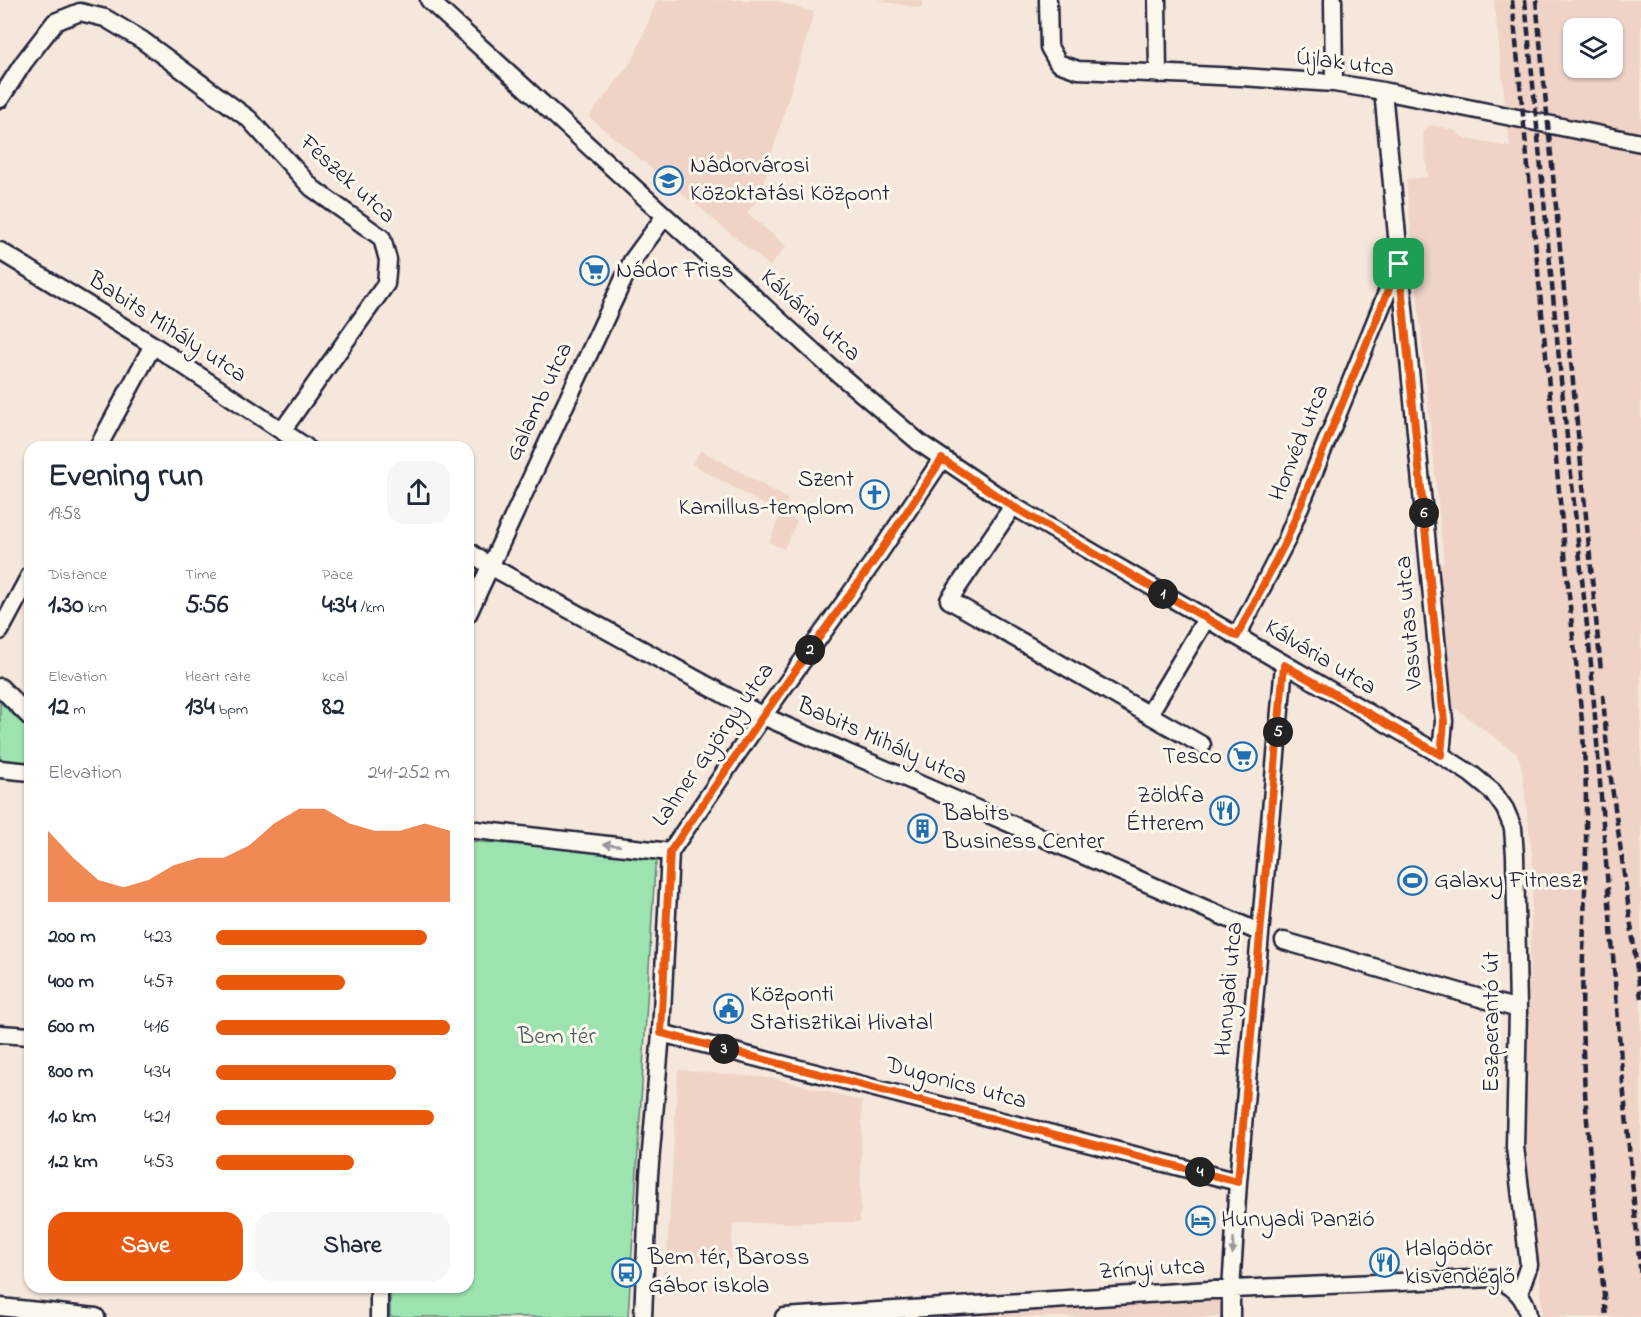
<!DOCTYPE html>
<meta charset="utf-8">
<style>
:root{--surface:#fff;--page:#f6f6f7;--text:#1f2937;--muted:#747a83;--accent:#ea580c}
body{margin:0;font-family:"Indie Flower",sans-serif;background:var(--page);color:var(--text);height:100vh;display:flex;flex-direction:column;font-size:22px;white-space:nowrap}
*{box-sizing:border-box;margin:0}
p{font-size:20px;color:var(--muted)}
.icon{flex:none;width:33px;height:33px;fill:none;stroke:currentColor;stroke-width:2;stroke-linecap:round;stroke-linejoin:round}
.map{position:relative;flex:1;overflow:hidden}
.details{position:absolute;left:24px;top:441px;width:450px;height:852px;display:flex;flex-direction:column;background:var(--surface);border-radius:18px;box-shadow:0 2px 4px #0004}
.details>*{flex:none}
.fabs{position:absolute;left:1563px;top:18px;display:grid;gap:12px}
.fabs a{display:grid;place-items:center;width:60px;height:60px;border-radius:12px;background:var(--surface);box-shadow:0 2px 4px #0004;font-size:30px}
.pin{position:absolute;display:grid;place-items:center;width:51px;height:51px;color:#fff;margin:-26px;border-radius:12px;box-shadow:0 3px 9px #0006}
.km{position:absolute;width:30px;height:30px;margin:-15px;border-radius:50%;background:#222;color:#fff;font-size:16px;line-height:30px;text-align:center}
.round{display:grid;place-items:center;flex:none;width:63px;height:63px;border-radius:18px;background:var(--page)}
.summary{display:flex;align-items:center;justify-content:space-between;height:102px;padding:0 24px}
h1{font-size:33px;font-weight:700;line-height:45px}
.metrics{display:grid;grid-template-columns:repeat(3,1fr);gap:9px;height:102px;padding:6px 24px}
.metrics div{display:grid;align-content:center}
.metrics b{font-size:26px;font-weight:700}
.metrics small{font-size:16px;font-weight:400}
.metrics p{font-size:16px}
.chart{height:168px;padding:12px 24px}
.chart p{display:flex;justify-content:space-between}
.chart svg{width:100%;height:108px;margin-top:6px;fill:var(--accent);opacity:.7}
.button{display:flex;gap:12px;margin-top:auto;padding:12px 24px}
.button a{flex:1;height:69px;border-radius:18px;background:var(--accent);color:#fff;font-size:24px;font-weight:700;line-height:69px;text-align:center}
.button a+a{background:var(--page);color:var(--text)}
ul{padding:0 24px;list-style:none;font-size:20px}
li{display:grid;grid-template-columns:96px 72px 1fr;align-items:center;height:45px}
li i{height:15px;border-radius:8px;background:var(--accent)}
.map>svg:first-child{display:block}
.built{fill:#eed3c6;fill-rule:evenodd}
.green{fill:#9ce3b0;stroke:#5f8276;stroke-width:1.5}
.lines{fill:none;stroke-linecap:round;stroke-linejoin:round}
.minor-casing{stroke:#22223b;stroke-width:21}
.minor{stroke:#fbf7ec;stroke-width:16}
.rail{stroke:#22223b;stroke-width:4.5;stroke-dasharray:9 4.5;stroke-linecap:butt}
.oneway{fill:#99979c}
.route-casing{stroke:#fff;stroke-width:12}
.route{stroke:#ea580c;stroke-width:8}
.labels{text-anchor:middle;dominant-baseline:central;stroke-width:6;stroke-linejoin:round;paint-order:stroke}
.street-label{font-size:24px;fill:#22223b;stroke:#fbf7ec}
.poi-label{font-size:24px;fill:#22223b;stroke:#fbf7ec;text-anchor:start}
.park-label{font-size:24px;fill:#475c5e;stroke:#fbf7ec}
</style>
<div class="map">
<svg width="1641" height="1317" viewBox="0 0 1641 1317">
<rect width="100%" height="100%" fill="#f5e7db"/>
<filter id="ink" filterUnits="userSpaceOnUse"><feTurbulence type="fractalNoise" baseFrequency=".0167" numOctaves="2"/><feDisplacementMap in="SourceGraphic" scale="12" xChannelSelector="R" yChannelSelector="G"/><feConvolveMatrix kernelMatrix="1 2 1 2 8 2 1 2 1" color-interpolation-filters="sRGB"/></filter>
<g filter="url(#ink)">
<path class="built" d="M657,0H771L814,12L759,197L747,213L786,246L770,266L589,117L634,58Z
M875,0H923L921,8Z
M1494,0H1641V1317H1542L1540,1273L1524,1144L1533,864L1522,768L1517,754L1454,707L1436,565L1444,563L1406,179L1428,177L1423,131L1430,125L1454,130L1466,139L1510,147ZM1574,28H1612V68H1574Z
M701,450L788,499L782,514L797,521L784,549L769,542L781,514L692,464Z
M678,1070L778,1079L862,1101L860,1222L733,1223L730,1263L667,1259Z
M1231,1290V1317H784Z"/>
<path class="green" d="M0,702L30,731V764L0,760Z
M468,841L659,855L655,868L628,1317H390V1287H468Z"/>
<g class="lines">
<defs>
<path id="minor" d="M429,0L827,364L920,443L1013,506L1441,755L1471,774L1493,792L1505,809L1513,828L1515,856L1518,1009L1515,1147L1529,1265L1519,1293
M1048,0L1049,47L1058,63L1078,70L1242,77L1334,83L1383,91L1641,143
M1157,0L1158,74
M1333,0L1334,83
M1383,91L1444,721L1441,755
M0,99L24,62L55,22L80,12L105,18L142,40L249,119L312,188L382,238L388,260L386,284L282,431
M0,251L153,345L306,447
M98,447L153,345
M1013,506L949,600L1202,745
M468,551L490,566L763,716L1259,932
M468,614L632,261L665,216
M0,631L30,575
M1237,636L1286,541L1397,268
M0,687L30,717
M1149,714L1206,619
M0,769L30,772
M468,829L670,852
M670,852L763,716L876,558L942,459
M1284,941L1518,1009
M661,1033L1238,1182
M0,1034L30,1036
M379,1287V1317
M0,1307L96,1317
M643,1317L649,1175L661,1033L670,852
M784,1317L1210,1290L1494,1278C1512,1285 1527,1297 1528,1317
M1231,1317V1290L1238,1182L1284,665"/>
</defs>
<use href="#minor" class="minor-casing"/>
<use href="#minor" class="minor"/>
<path class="rail" d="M1512,0L1573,637C1580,695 1586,752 1586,809C1587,890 1580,970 1583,1050C1586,1139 1598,1228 1606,1317
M1525,0L1561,380L1591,664L1621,1061L1641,1278
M1536,0L1601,671
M1603,695L1607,750L1641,998"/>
</g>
<defs><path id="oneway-solid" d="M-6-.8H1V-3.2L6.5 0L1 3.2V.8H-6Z" transform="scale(1.5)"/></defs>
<g class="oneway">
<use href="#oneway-solid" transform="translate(612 845) rotate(-174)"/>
<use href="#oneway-solid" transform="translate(1233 1246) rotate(94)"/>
</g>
</g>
<g class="lines" filter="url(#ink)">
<defs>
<path id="route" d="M1399,264L1444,722L1441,755L1284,665L1238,1182L661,1033L670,852L763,716L876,558L942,459L1012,506L1237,636L1286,541Z"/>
</defs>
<use href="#route" class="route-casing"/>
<use href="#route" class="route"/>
</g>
<defs>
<symbol id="school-ring" viewBox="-11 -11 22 22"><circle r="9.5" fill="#fbf7ec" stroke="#1f6fb2" stroke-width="1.5"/><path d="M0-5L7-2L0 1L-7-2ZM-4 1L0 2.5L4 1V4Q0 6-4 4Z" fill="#1f6fb2"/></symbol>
<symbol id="supermarket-ring" viewBox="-11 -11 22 22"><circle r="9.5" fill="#fbf7ec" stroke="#1f6fb2" stroke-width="1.5"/><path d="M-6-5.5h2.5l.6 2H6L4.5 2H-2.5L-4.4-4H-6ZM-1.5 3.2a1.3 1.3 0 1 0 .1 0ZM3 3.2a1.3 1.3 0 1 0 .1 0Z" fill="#1f6fb2"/></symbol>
<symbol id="church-ring" viewBox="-11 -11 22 22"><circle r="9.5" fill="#fbf7ec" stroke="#1f6fb2" stroke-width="1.5"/><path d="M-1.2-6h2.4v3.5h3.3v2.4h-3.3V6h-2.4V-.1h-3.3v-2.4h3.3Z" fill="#1f6fb2"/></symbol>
<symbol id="restaurant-ring" viewBox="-11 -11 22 22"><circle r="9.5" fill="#fbf7ec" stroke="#1f6fb2" stroke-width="1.5"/><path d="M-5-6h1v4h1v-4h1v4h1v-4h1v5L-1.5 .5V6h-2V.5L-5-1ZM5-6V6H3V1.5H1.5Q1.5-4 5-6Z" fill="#1f6fb2"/></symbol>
<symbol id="building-ring" viewBox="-11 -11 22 22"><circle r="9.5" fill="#fbf7ec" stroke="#1f6fb2" stroke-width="1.5"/><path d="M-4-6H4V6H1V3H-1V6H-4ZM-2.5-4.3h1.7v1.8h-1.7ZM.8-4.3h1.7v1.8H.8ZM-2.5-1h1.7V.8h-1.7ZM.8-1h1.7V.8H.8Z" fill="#1f6fb2"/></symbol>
<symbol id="stadium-ring" viewBox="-11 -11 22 22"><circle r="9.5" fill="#fbf7ec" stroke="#1f6fb2" stroke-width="1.5"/><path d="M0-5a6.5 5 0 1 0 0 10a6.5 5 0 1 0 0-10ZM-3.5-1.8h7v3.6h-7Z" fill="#1f6fb2"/></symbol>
<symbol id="civic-ring" viewBox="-11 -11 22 22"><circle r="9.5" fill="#fbf7ec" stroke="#1f6fb2" stroke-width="1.5"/><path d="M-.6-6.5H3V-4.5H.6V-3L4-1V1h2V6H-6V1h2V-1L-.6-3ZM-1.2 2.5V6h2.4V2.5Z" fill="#1f6fb2"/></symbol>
<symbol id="hotel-ring" viewBox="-11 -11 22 22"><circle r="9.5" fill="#fbf7ec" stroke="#1f6fb2" stroke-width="1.5"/><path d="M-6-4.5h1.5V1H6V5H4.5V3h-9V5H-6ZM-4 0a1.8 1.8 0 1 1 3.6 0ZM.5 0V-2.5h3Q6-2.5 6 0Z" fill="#1f6fb2"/></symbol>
<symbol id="bus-ring" viewBox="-11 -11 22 22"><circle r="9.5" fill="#fbf7ec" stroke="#1f6fb2" stroke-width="1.5"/><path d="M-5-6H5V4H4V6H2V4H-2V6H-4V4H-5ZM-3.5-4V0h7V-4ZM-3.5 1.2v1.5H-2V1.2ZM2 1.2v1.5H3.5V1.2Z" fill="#1f6fb2"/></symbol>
</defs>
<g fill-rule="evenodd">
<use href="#school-ring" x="652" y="164" width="33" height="33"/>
<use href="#supermarket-ring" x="578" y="254" width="33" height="33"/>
<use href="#church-ring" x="858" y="478" width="33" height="33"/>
<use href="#supermarket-ring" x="1226" y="740" width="33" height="33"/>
<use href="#restaurant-ring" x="1208" y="794" width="33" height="33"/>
<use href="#building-ring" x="906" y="812" width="33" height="33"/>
<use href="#stadium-ring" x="1396" y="864" width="33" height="33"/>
<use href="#civic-ring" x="712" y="992" width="33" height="33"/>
<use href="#hotel-ring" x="1184" y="1204" width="33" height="33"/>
<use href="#restaurant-ring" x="1368" y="1246" width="33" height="33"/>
<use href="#bus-ring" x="610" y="1256" width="33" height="33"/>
</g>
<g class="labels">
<g class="street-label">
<text transform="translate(1345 64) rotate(7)">Újlak utca</text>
<text transform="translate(347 180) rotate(42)">Fészek utca</text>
<text transform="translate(810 316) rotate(42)">Kálvária utca</text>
<text transform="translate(167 328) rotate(33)">Babits Mihály utca</text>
<text transform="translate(540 402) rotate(-65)">Galamb utca</text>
<text transform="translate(1300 443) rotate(-68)">Honvéd utca</text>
<text transform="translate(1410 623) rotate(-95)">Vasutas utca</text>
<text transform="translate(1320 658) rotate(31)">Kálvária utca</text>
<text transform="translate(882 742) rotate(24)">Babits Mihály utca</text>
<text transform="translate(714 745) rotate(-55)">Lahner György utca</text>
<text transform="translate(1230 989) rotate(-85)">Hunyadi utca</text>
<text transform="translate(1492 1022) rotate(-90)">Eszperantó út</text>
<text transform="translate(956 1084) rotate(15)">Dugonics utca</text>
<text transform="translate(1152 1270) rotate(-3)">Zrínyi utca</text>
</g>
<g class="poi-label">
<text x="690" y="166">Nádorvárosi<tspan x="690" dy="28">Közoktatási Központ</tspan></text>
<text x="616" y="271">Nádor Friss</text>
<text x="854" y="480" text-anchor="end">Szent<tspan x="854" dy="28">Kamillus-templom</tspan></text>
<text x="1222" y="757" text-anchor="end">Tesco</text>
<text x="1204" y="796" text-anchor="end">Zöldfa<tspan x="1204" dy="28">Étterem</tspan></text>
<text x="943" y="814">Babits<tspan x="943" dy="28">Business Center</tspan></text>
<text x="1434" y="881">Galaxy Fitnesz</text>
<text x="750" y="995">Központi<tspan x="750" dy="28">Statisztikai Hivatal</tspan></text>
<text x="1221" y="1220">Hunyadi Panzió</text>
<text x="1405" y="1249">Halgödör<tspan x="1405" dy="28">kisvendéglő</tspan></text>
<text x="648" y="1258">Bem tér, Baross<tspan x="648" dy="28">Gábor iskola</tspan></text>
</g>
<g class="park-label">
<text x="557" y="1037">Bem tér</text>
</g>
</g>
</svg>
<div class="fabs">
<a><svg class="icon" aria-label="layers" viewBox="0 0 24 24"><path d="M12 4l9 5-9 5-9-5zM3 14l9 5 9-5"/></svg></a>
</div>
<div class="pin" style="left:1399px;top:264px;background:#1e9e55"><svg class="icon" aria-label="arrive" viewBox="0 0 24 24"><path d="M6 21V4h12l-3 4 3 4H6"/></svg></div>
<b class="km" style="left:1163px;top:594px">1</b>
<b class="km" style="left:810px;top:650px">2</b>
<b class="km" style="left:724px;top:1049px">3</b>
<b class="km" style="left:1200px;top:1172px">4</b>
<b class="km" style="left:1278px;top:732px">5</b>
<b class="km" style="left:1424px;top:513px">6</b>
<section class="details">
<div class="summary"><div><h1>Evening run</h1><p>19:58</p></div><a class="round"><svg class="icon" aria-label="share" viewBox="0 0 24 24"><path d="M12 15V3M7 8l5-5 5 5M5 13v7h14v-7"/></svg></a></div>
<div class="metrics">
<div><p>Distance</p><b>1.30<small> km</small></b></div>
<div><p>Time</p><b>5:56</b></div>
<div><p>Pace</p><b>4:34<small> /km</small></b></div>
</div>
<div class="metrics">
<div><p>Elevation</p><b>12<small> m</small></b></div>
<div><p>Heart rate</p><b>134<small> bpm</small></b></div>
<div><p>kcal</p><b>82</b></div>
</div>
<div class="chart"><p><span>Elevation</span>241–252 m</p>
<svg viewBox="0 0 160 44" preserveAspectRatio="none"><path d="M0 44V15L10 26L20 35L30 38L40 35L50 29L60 26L70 26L80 21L90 12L100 6L110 6L120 12L130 15L140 15L150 12L160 15V44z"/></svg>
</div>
<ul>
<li><b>200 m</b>4:23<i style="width:90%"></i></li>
<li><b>400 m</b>4:57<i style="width:55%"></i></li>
<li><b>600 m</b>4:16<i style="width:100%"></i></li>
<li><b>800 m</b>4:34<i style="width:77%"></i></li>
<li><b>1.0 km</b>4:21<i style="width:93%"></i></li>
<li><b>1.2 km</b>4:53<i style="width:59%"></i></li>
</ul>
<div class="button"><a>Save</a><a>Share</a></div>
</section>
</div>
